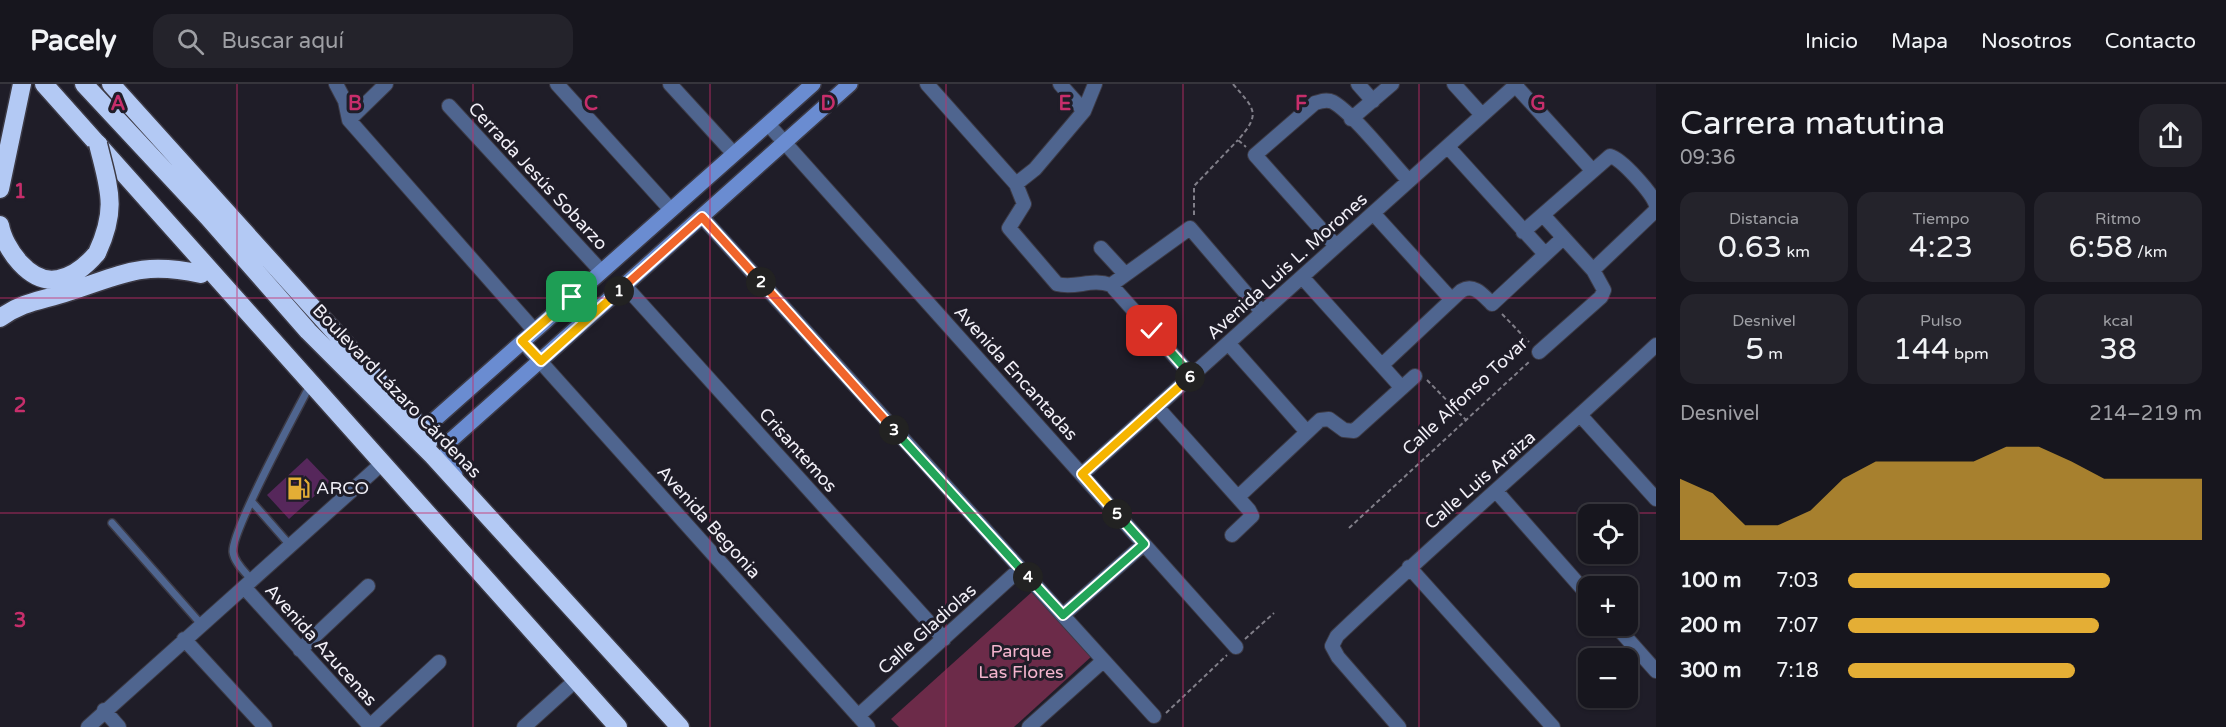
<!DOCTYPE html>
<html lang="es">
<meta charset="utf-8">
<style>
:root{--surface:#17161e;--page:#24232b;--text:#f1f3f6;--muted:#9e9fa4;--line:#36353c;--accent:#e4ae35}
body{margin:0;font-family:"Varela Round",sans-serif;background:var(--page);color:var(--text);height:100vh;display:flex;flex-direction:column;font-size:22px;white-space:nowrap}
*{box-sizing:border-box;margin:0}
p{font-size:20px;color:var(--muted)}
.icon{flex:none;width:33px;height:33px;fill:none;stroke:currentColor;stroke-width:2;stroke-linecap:round;stroke-linejoin:round}
.map{position:relative;flex:1;overflow:hidden}
.drawer{display:flex;flex-direction:column;background:var(--surface);width:570px}
.drawer>*{flex:none}
.tools{position:absolute;left:1578px;top:420px;display:grid;gap:12px}
.tools a{display:grid;place-items:center;width:60px;height:60px;border-radius:12px;background:var(--surface);box-shadow:0 2px 4px #0004,0 0 0 2px var(--line);font-size:30px}
.pin{position:absolute;display:grid;place-items:center;width:51px;height:51px;color:#fff;margin:-26px;border-radius:12px;box-shadow:0 3px 9px #0006}
.km{position:absolute;width:30px;height:30px;margin:-15px;border-radius:50%;background:#222;color:#fff;font-size:16px;line-height:30px;text-align:center}
.round{display:grid;place-items:center;flex:none;width:63px;height:63px;border-radius:18px;background:var(--page)}
.summary{display:flex;align-items:center;justify-content:space-between;height:102px;padding:0 24px}
h1{font-size:33px;font-weight:600;line-height:45px}
.figures{display:grid;grid-template-columns:repeat(3,1fr);gap:9px;height:102px;padding:6px 24px}
.figures div{display:grid;align-content:center;border-radius:15px;background:var(--page);text-align:center}
.figures b{font-size:30px;font-weight:600}
.figures small{font-size:16px;font-weight:400}
.figures p{font-size:16px}
.chart{height:168px;padding:12px 24px}
.chart p{display:flex;justify-content:space-between}
.chart svg{width:100%;height:108px;margin-top:6px;fill:var(--accent);opacity:.7}
ul{padding:0 24px;list-style:none;font-size:20px}
li{display:grid;grid-template-columns:96px 72px 1fr;align-items:center;height:45px}
li i{height:15px;border-radius:8px;background:var(--accent)}
header{display:flex;align-items:center;gap:36px;box-sizing:border-box;height:84px;padding:0 30px;background:var(--surface);border-bottom:2px solid var(--line)}
header strong{font-size:28px}
nav{display:flex;gap:33px;margin-inline-start:auto;font-size:21px}
.search{width:420px;height:54px;background:var(--page);display:flex;align-items:center;gap:15px;box-sizing:border-box;padding:0 21px;border-radius:18px;color:var(--muted);font-size:22px}
main{display:flex;flex:1;min-height:0}
.map>svg:first-child{display:block}
.green{fill:#6c2b49}
.building{fill:#56275b}
.lines{fill:none;stroke-linecap:round;stroke-linejoin:round}
.lane-casing{stroke:#3c3a45;stroke-width:10}
.street-casing{stroke:#3c3a45;stroke-width:16}
.secondary-casing{stroke:#3c3a45;stroke-width:18}
.highway-casing{stroke:#3c3a45;stroke-width:21}
.path{stroke:#817f89;stroke-width:2;stroke-dasharray:4.5 3;stroke-linecap:butt}
.lane{stroke:#4f658f;stroke-width:7}
.street{stroke:#4f658f;stroke-width:14}
.secondary{stroke:#6a8cd1;stroke-width:15}
.highway{stroke:#b3c9f4;stroke-width:18}
.highway-bridge-casing{stroke:#3c3a45;stroke-width:21;stroke-linecap:butt}
.highway-bridge{stroke:#b3c9f4;stroke-width:18}
.split-1-casing{stroke:#fff;stroke-width:12}
.split-2-casing{stroke:#fff;stroke-width:12}
.split-3-casing{stroke:#fff;stroke-width:12}
.split-4-casing{stroke:#fff;stroke-width:12}
.split-5-casing{stroke:#fff;stroke-width:12}
.split-6-casing{stroke:#fff;stroke-width:12}
.split-7-casing{stroke:#fff;stroke-width:12}
.split-1{stroke:#f5b400;stroke-width:8}
.split-2{stroke:#f0652b;stroke-width:8}
.split-3{stroke:#f0652b;stroke-width:8}
.split-4{stroke:#22a559;stroke-width:8}
.split-5{stroke:#22a559;stroke-width:8}
.split-6{stroke:#f5b400;stroke-width:8}
.split-7{stroke:#22a559;stroke-width:8}
.grid{fill:none;stroke:#c72e6b;stroke-width:1.5;stroke-opacity:0.55}
.labels{text-anchor:middle;dominant-baseline:central;stroke-width:6;stroke-linejoin:round;paint-order:stroke}
.street-label{font-size:18px;fill:#f1eff7;stroke:#1f1d28}
.poi-label{font-size:18px;fill:#f1eff7;stroke:#1f1d28;text-anchor:start}
.park-label{font-size:18px;fill:#f3b4cd;stroke:#1f1d28}
.grid-label{font-size:20px;text-anchor:middle;font-weight:bold;fill:#c72e6b;stroke:#1f1d28;stroke-width:6;stroke-linejoin:round;paint-order:stroke}
</style>
<header>
<strong>Pacely</strong>
<div class="search"><svg class="icon" aria-label="search" viewBox="0 0 24 24"><circle cx="10" cy="10" r="6"/><path d="M15 15l6 6"/></svg>Buscar aquí</div>
<nav><a>Inicio</a><a>Mapa</a><a>Nosotros</a><a>Contacto</a></nav>
</header>
<main>
<div class="map">
<svg width="1656" height="643" viewBox="0 0 1656 643">
<rect width="100%" height="100%" fill="#1f1d28"/>
<path class="green" d="M1033,507L1092,572L1014,643H899L891,635Z"/>
<path class="building" d="M307,374L330,398L289,435L267,411Z"/>
<g class="lines">
<defs>
<path id="lane" d="M252,418L289,460
M112,439L201,540
M251,495C245,488 234,478 233,468C231,448 294,332 307,307"/>
<path id="street" d="M336,0L345,17L349,36L534,246
M557,0L671,126
M670,0L734,70
M927,0L1016,100L1024,120L1009,144L1057,200C1076,205 1091,194 1111,201L1192,292
M1060,0L1084,27
M1358,0L1373,17
M1454,0L1482,31
M1515,1L1592,86
M449,22L601,187
M1351,35L1392,0
M349,36L386,0
M768,40L1236,563
M1448,63L1545,170
M1016,100L1035,85L1084,27L1095,0
M1373,129L1451,215
M702,133L1154,632
M1523,148L1610,72C1622,75 1652,109 1656,121
M1336,162L1255,71L1315,19C1321,17 1327,15 1333,18C1354,30 1391,78 1409,97
M1101,164L1125,190
M1593,186L1656,126
M1302,193L1401,303
M1111,201L1190,144L1262,228
M625,202L944,555
M522,257L868,643
M1228,259L1307,348
M1539,268L1601,213L1604,206L1593,186L1543,131
M1382,281L1461,207C1474,199 1483,211 1492,220L1563,154
M1157,323L1249,426L1252,432L1232,451
M1581,332L1656,415
M1082,390L1517,0
M1496,407L1588,511
M1238,413L1320,336L1329,335L1344,346L1354,347L1415,292
M1409,483L1553,643
M244,503L371,643
M1063,531L1144,460
M1616,542L1656,587
M184,555L265,643
M300,566L368,502
M104,626L119,643
M858,632L1020,485
M370,642L439,578
M88,643L378,383
M524,643L576,596
M1029,643L1103,577
M1399,643L1338,573L1332,562L1337,552C1441,453 1551,359 1656,261"/>
<path id="secondary" d="M423,346L813,0
M455,391L446,373L450,357L850,0"/>
<path id="highway" d="M44,0L618,643
M84,0L208,133L308,247L433,372L680,643
M111,0L423,346L428,359
M0,105L22,0
M0,141C4,164 30,201 58,195C75,192 87,181 97,169
M0,234C24,217 41,217 68,208C124,190 141,177 201,190"/>
</defs>
<use href="#lane" class="lane-casing"/>
<use href="#street" class="street-casing"/>
<use href="#secondary" class="secondary-casing"/>
<use href="#highway" class="highway-casing"/>
<path class="path" d="M1233,0C1254,25 1262,29 1238,56L1246,63
M1194,131V102L1238,56
M1502,230L1529,258
M1427,296L1467,337
M1349,444L1530,277
M1245,555L1274,529
M1166,629L1227,571"/>
<use href="#lane" class="lane"/>
<use href="#street" class="street"/>
<use href="#secondary" class="secondary"/>
<use href="#highway" class="highway"/>
<defs>
<path id="highway-bridge" d="M97,169C118,124 109,105 98,60"/>
</defs>
<use href="#highway-bridge" class="highway-bridge-casing"/>
<use href="#highway-bridge" class="highway-bridge"/>
</g>
<g class="lines">
<defs>
<path id="split-1" d="M572,213L522,257L541,277L619,207"/>
<path id="split-2" d="M619,207L702,133L761,198"/>
<path id="split-3" d="M761,198L894,346"/>
<path id="split-4" d="M894,346L1028,493"/>
<path id="split-5" d="M1028,493L1063,531L1144,460L1117,430"/>
<path id="split-6" d="M1117,430L1082,390L1190,293"/>
<path id="split-7" d="M1152,247L1192,292L1190,293"/>
</defs>
<use href="#split-1" class="split-1-casing"/>
<use href="#split-2" class="split-2-casing"/>
<use href="#split-3" class="split-3-casing"/>
<use href="#split-4" class="split-4-casing"/>
<use href="#split-5" class="split-5-casing"/>
<use href="#split-6" class="split-6-casing"/>
<use href="#split-7" class="split-7-casing"/>
<use href="#split-1" class="split-1"/>
<use href="#split-2" class="split-2"/>
<use href="#split-3" class="split-3"/>
<use href="#split-4" class="split-4"/>
<use href="#split-5" class="split-5"/>
<use href="#split-6" class="split-6"/>
<use href="#split-7" class="split-7"/>
</g>
<path class="grid" d="M237,0V643M473,0V643M710,0V643M946,0V643M1183,0V643M1419,0V643M0,214H1656M0,429H1656"/>
<defs>
<symbol id="fuel-bare" viewBox="-9 -9 18 18"><path d="M-5.5-6h7V0h2V4h1.3V-2.5L3-4.5l.8-.8L6-3V5H2.5V1h-1V6h-7ZM-4.2-4.7v3.2H.2V-4.7Z" fill="#e4ae35" stroke="#1f1d28" stroke-width="2.5" paint-order="stroke"/></symbol>
</defs>
<g fill-rule="evenodd">
<use href="#fuel-bare" x="282" y="388" width="33" height="33"/>
</g>
<g class="labels">
<g class="street-label">
<text transform="translate(538 92) rotate(47)">Cerrada Jesús Sobarzo</text>
<text transform="translate(1287 182) rotate(-42)">Avenida Luis L. Morones</text>
<text transform="translate(1016 289) rotate(48)">Avenida Encantadas</text>
<text transform="translate(397 307) rotate(46)">Boulevard Lázaro Cárdenas</text>
<text transform="translate(1465 312) rotate(-43)">Calle Alfonso Tovar</text>
<text transform="translate(798 366) rotate(48)">Crisantemos</text>
<text transform="translate(1480 396) rotate(-41)">Calle Luis Araiza</text>
<text transform="translate(709 438) rotate(48)">Avenida Begonia</text>
<text transform="translate(927 545) rotate(-42)">Calle Gladiolas</text>
<text transform="translate(321 561) rotate(48)">Avenida Azucenas</text>
</g>
<g class="poi-label">
<text x="316" y="404">ARCO</text>
</g>
<g class="park-label">
<text x="1021" y="567">Parque<tspan x="1021" dy="21">Las Flores</tspan></text>
</g>
</g>
<g class="grid-label">
<text x="118" y="26">A</text>
<text x="355" y="26">B</text>
<text x="591" y="26">C</text>
<text x="828" y="26">D</text>
<text x="1065" y="26">E</text>
<text x="1301" y="26">F</text>
<text x="1538" y="26">G</text>
<text x="20" y="114">1</text>
<text x="20" y="328">2</text>
<text x="20" y="543">3</text>
</g>
</svg>
<div class="tools">
<a><svg class="icon" aria-label="locate" viewBox="0 0 24 24"><circle cx="12" cy="12" r="6"/><path d="M12 2v4M12 18v4M2 12h4M18 12h4"/></svg></a>
<a>+</a>
<a>−</a>
</div>
<div class="pin" style="left:572px;top:213px;background:#1e9e55"><svg class="icon" aria-label="arrive" viewBox="0 0 24 24"><path d="M6 21V4h12l-3 4 3 4H6"/></svg></div>
<div class="pin" style="left:1152px;top:247px;background:#d93025"><svg class="icon" aria-label="check" viewBox="0 0 24 24"><path d="M5 12l5 5 9-10"/></svg></div>
<b class="km" style="left:619px;top:207px">1</b>
<b class="km" style="left:761px;top:198px">2</b>
<b class="km" style="left:894px;top:346px">3</b>
<b class="km" style="left:1028px;top:493px">4</b>
<b class="km" style="left:1117px;top:430px">5</b>
<b class="km" style="left:1190px;top:293px">6</b>
</div>
<section class="drawer">
<div class="summary"><div><h1>Carrera matutina</h1><p>09:36</p></div><a class="round"><svg class="icon" aria-label="share" viewBox="0 0 24 24"><path d="M12 15V3M7 8l5-5 5 5M5 13v7h14v-7"/></svg></a></div>
<div class="figures">
<div><p>Distancia</p><b>0.63<small> km</small></b></div>
<div><p>Tiempo</p><b>4:23</b></div>
<div><p>Ritmo</p><b>6:58<small> /km</small></b></div>
</div>
<div class="figures">
<div><p>Desnivel</p><b>5<small> m</small></b></div>
<div><p>Pulso</p><b>144<small> bpm</small></b></div>
<div><p>kcal</p><b>38</b></div>
</div>
<div class="chart"><p><span>Desnivel</span>214–219 m</p>
<svg viewBox="0 0 160 44" preserveAspectRatio="none"><path d="M0 44V19L10 25L20 38L30 38L40 32L50 19L60 12L70 12L80 12L90 12L100 6L110 6L120 12L130 19L140 19L150 19L160 19V44z"/></svg>
</div>
<ul>
<li><b>100 m</b>7:03<i style="width:74%"></i></li>
<li><b>200 m</b>7:07<i style="width:71%"></i></li>
<li><b>300 m</b>7:18<i style="width:64%"></i></li>
</ul>
</section>
</main>
